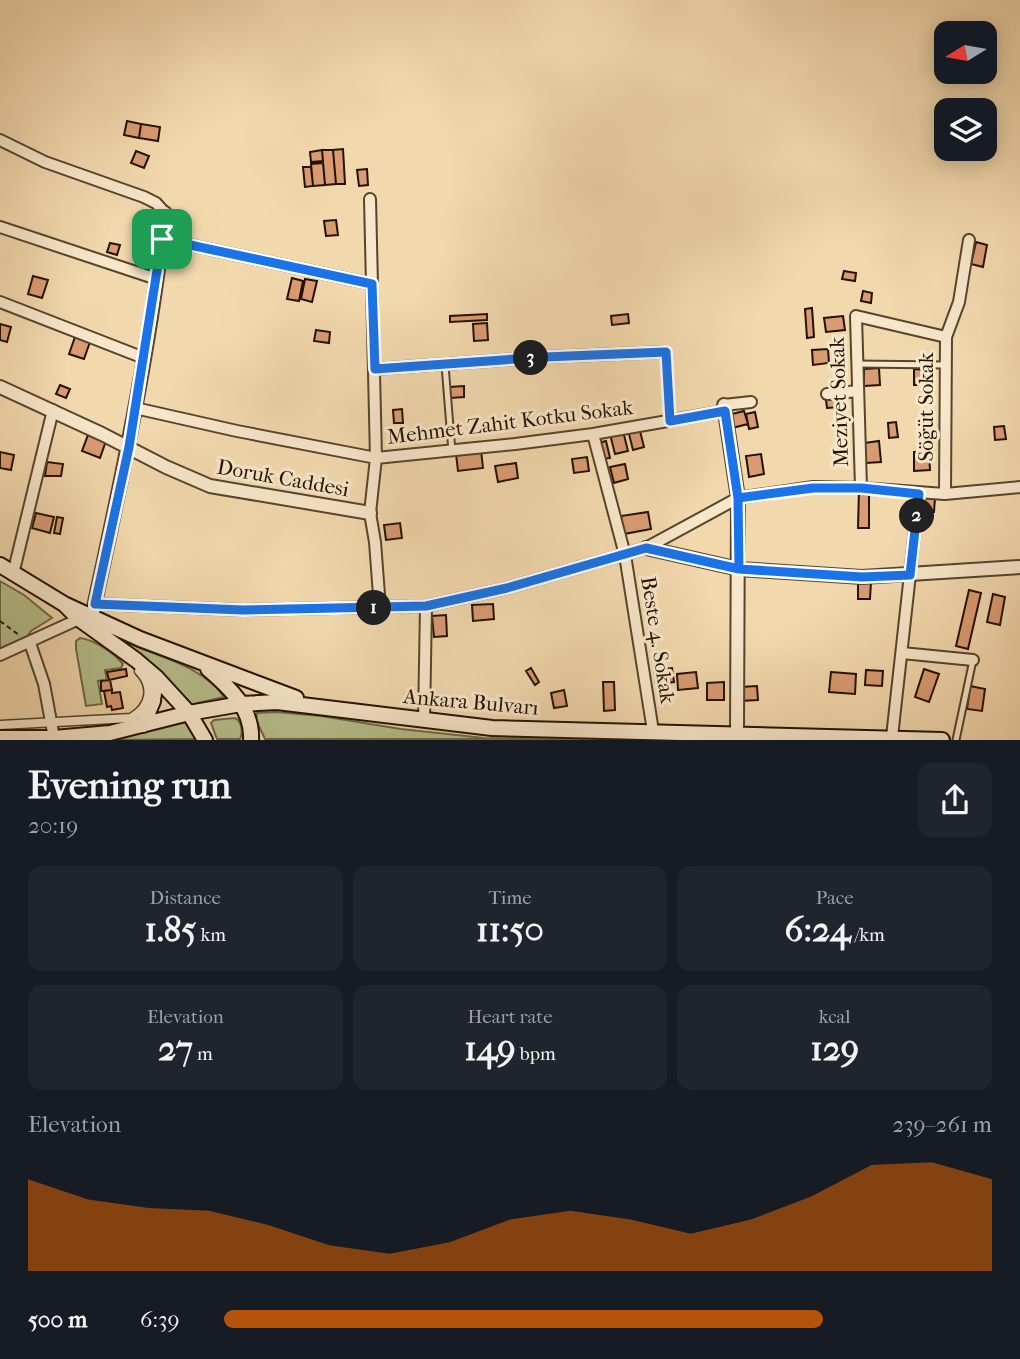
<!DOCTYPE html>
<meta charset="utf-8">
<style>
:root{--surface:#171b24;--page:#20242c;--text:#f1f3f6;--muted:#9ea1a6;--accent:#b45309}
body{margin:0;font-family:"IM FELL French Canon",serif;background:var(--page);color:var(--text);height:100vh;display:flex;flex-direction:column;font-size:26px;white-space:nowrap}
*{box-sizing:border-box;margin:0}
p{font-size:23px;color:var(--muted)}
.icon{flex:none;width:38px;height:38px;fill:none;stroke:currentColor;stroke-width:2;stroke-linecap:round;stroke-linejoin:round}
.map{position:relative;height:740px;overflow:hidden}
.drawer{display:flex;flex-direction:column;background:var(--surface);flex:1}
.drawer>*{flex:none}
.needle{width:46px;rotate:259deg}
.buttons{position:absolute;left:934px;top:21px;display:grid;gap:14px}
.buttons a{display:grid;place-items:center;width:63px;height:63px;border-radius:14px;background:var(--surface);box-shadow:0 4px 18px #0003;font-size:35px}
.pin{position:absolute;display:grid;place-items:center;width:60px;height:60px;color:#fff;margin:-30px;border-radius:14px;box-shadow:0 4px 10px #0006}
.km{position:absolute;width:35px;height:35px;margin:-18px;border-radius:50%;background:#222;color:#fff;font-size:19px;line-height:35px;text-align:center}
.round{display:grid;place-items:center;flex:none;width:74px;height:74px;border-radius:14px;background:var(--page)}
.head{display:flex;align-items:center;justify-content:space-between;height:119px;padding:0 28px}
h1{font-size:38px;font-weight:700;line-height:52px}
.figures{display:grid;grid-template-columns:repeat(3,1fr);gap:10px;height:119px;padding:7px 28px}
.figures div{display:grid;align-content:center;border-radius:14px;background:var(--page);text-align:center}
.figures b{font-size:35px;font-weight:700}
.figures small{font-size:19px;font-weight:400}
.figures p{font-size:19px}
.chart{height:196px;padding:14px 28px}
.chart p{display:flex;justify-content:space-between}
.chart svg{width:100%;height:126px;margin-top:7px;fill:var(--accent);opacity:.7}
ul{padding:0 28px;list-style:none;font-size:23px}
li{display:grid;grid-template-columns:112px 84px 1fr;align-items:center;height:52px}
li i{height:18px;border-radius:9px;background:var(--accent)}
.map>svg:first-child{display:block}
.green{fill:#b6c08d;stroke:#6c6947;stroke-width:2}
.building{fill:#db9b72;stroke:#231201;stroke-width:2}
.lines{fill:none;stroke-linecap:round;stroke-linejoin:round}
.service-casing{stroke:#57442c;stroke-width:9}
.pedestrian-casing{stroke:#57442c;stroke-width:11}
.minor-casing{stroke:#57442c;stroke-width:14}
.tertiary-casing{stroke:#57442c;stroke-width:16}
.secondary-casing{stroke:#231201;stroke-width:18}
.path{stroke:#231201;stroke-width:2;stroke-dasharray:5 3.5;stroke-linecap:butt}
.service{stroke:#f7e6ca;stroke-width:5}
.pedestrian{stroke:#f7e6ca;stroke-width:8}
.minor{stroke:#f7e6ca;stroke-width:10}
.tertiary{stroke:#f7e6ca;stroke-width:12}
.secondary{stroke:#f7e6ca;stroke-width:14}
.route-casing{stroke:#fff;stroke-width:14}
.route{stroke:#1a73e8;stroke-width:9}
.labels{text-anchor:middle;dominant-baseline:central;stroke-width:6;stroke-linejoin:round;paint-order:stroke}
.street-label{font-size:21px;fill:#231201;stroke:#f7e6ca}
</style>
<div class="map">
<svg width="1020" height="740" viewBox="0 0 1020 740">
<rect width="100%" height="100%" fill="#f2d8ad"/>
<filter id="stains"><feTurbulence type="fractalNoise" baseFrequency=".00286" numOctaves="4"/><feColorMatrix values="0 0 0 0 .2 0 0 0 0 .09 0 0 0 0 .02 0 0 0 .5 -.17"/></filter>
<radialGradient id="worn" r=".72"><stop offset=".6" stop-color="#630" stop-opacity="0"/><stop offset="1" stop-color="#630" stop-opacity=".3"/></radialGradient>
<path class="green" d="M0,581L24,595L52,618L31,631L25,640L0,652Z
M93,624C106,631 119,639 133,645C163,658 205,668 224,697L189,705Z
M80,638C95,640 114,653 123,664L121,668L105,670L107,680L98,681L102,704L86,706L76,649V641Z
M257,713L276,712L321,716L401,729L484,738L662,739H265L256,720Z
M235,718C242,721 243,733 240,739H217L211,723L214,720Z
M185,722L199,739L107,740Z"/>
<path class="building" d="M127,121L141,124L139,138L124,135Z
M141,124L160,127L158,141L139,138Z
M343,149L345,184H336L333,150Z
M322,150L323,161L311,162L310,152Z
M322,150H333L336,184L325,185Z
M136,151L149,156L144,168L131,163Z
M323,163L325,185L313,186L311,164Z
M303,167H311L313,186L305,187Z
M367,169L368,185L359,186L357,170Z
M336,220L338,235L326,236L324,221Z
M976,242L987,245L983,267L971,264Z
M110,243L120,245L117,255L107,252Z
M844,271L856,273L855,281L842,279Z
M33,276L48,280L42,298L28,294Z
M292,278L303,281L299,301L287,299Z
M305,279L317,281L312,302L301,299Z
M863,291L872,293L871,303L861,301Z
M812,308L814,337L807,338L805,309Z
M487,314V320L450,322V316Z
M628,314L629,323L612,325L611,316Z
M843,316L845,330L826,332L824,318Z
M487,323L488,340L474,341L473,324Z
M0,324L11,327L7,342L0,340Z
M316,330L330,332L329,343L314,341Z
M75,337L90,342L84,359L69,354Z
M828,349L829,363L813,365L812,350Z
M879,368L880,385L864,386V369Z
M914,369L930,370V385H914Z
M60,385L70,389L66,398L56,394Z
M464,386V397L450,398L449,387Z
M839,399L840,407L827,408L826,400Z
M402,409L403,423H394L393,410Z
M744,411L748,424L732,428L728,415Z
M755,412L758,427L749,429L746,414Z
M896,422L898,437L889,438L888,423Z
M1004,426L1006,439L995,440L994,427Z
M639,427L644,447L633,450L628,430Z
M623,431L628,451L615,454L610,434Z
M88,435L106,441L100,458L82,451Z
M606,441L610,458L602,459L598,443Z
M879,441L881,462L866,463L864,443Z
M481,450L483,468L458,471L456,454Z
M0,452L14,455L11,470L0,468Z
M914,452H929L930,470L914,471Z
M761,454L764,474L749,477L746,456Z
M587,457L589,471L574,473L572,459Z
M47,462L63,464L61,476H45Z
M516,463L518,478L498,482L495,466Z
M625,464L628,479L614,483L610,467Z
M859,489H869V528H858Z
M921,498H935L934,512L920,514Z
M648,512L651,529L624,534L621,516Z
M36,513L54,517L50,533L32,528Z
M57,517L63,518L60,534L54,533Z
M400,523L402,538L386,540L384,525Z
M858,582H871L870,599H858Z
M969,590L981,593L968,649L956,646Z
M993,594L1005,597L1000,625L987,622Z
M493,604L494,619L473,621L472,605Z
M446,615L447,636L434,637L432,616Z
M531,668L539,682L535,685L526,671Z
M672,668L674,682L656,684L654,670Z
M126,669L127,676L109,680L107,672Z
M924,669L939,674L929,702L915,697Z
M866,670L883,671L882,686L865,685Z
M696,672L698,688L678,690L677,674Z
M831,672L856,674L855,694L829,692Z
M110,680L112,690L101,691V681Z
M603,682H614L615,710L604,711Z
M724,682V700H707V683Z
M757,686L758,700L740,701V687Z
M970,686L985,689L982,711L967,709Z
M112,690V693L120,692L123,708L112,710L111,706L107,707L104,691Z
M564,690L567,706L554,708L551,693Z"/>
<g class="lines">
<defs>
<path id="service" d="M665,352L670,421
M857,364L945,365
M445,365L452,452
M956,740L973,660"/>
<path id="pedestrian" d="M0,725L131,718C151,707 154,686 139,671"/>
<path id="minor" d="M0,140L45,162L144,197L156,203L165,213
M370,199L376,458L370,513L375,542L380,608
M0,227L157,279
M162,239L372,284
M0,302L144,358
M375,369L545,357L665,352
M827,394L858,391
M724,405L751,402
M135,408L237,431L376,458L515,444L593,434L725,411
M593,434L625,555L653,731
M861,488L856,316L946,337
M945,494L946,337L959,302L969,240
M13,574L53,410
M95,604L243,610L426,606L507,588L646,548L738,498L813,487L861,488L945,494L1020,487
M30,643L44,684L54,738
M902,653L973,660
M0,655L79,619
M424,721L426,606
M892,737L919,493"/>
<path id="tertiary" d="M0,387L102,434L166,467L210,486L370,513
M724,405L738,498L737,733
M646,548L739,569L862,577L1020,567
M92,616C121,483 150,349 165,213"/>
<path id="secondary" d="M0,565L64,604
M208,669C229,687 253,709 251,740
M143,725L153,701L156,677
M0,738H54L110,733L189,713L241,704L277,702L492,728L942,740
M205,740L189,713L156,677L136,660L79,619L64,604L140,639L296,698"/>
</defs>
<use href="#service" class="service-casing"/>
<use href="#pedestrian" class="pedestrian-casing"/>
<use href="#minor" class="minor-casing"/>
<use href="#tertiary" class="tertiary-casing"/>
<use href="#secondary" class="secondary-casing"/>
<path class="path" d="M0,621L19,635"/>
<use href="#service" class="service"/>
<use href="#pedestrian" class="pedestrian"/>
<use href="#minor" class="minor"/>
<use href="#tertiary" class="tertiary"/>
<use href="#secondary" class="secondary"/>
</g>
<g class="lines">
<defs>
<path id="route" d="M162,239L129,447L95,604L243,610L426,606L507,588L646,548L739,569L738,498L813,488H861L919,494L910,575L862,577L739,569L738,498L725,411L670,421L666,352L545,357L375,369L372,284L162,239"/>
</defs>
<use href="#route" class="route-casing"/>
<use href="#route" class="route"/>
</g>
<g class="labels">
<g class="street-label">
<text transform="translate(839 402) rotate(-92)">Meziyet Sokak</text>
<text transform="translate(926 407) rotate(-90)">Söğüt Sokak</text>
<text transform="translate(510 422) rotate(-7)">Mehmet Zahit Kotku Sokak</text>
<text transform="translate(283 478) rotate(10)">Doruk Caddesi</text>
<text transform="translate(658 640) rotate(81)">Beste 4. Sokak</text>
<text transform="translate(471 702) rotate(5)">Ankara Bulvarı</text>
</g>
</g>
<rect width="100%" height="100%" filter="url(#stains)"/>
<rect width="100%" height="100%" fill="url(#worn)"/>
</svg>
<div class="buttons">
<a><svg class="needle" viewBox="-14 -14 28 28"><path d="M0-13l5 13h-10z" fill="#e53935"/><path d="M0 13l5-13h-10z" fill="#9ea1a6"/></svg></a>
<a><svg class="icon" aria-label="layers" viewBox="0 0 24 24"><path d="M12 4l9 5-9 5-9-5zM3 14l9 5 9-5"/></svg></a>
</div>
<div class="pin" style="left:162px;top:239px;background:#1e9e55"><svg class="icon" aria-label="arrive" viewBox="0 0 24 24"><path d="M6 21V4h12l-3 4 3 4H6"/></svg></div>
<b class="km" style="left:374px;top:608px">1</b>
<b class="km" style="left:917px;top:516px">2</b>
<b class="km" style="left:531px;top:358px">3</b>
</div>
<section class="drawer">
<div class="head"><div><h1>Evening run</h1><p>20:19</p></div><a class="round"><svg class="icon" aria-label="share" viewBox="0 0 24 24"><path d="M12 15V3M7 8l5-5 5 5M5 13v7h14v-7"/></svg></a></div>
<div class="figures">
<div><p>Distance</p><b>1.85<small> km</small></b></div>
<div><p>Time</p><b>11:50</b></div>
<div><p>Pace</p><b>6:24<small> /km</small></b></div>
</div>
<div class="figures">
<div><p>Elevation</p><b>27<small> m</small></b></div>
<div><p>Heart rate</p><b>149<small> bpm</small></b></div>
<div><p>kcal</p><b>129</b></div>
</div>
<div class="chart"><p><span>Elevation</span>239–261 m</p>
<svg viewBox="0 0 160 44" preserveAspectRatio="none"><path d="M0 44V12L10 19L20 22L30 23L40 28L50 35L60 38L70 34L80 26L90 23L100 26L110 31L120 26L130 18L140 7L150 6L160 12V44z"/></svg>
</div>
<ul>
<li><b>500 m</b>6:39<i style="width:78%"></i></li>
</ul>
</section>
